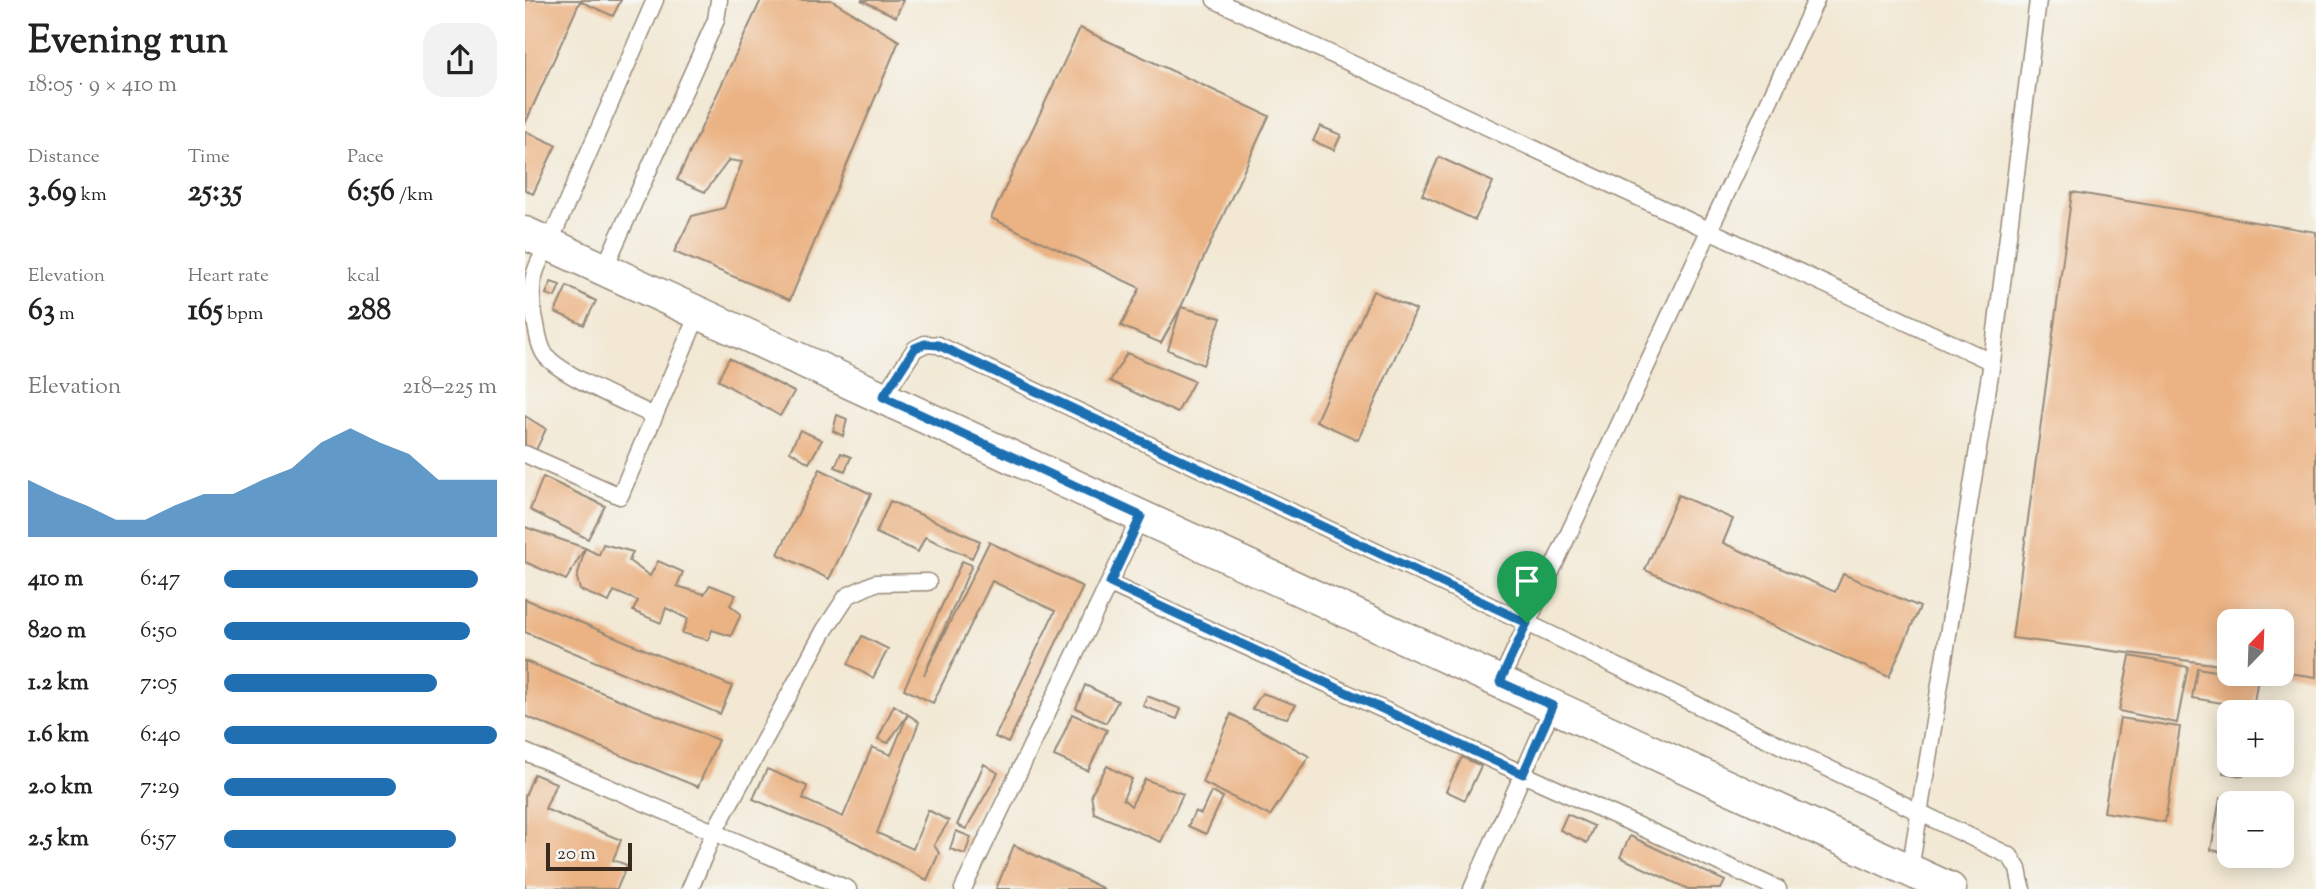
<!DOCTYPE html>
<meta charset="utf-8">
<style>
:root{--surface:#fff;--page:#f2f2f2;--text:#222;--muted:#767676;--accent:#1f6fb2}
body{margin:0;font-family:"Sorts Mill Goudy",serif;background:var(--page);color:var(--text);height:100vh;display:flex;flex-direction:column;font-size:26px;white-space:nowrap}
*{box-sizing:border-box;margin:0}
p{font-size:23px;color:var(--muted)}
.icon{flex:none;width:38px;height:38px;fill:none;stroke:currentColor;stroke-width:2;stroke-linecap:round;stroke-linejoin:round}
.map{position:relative;flex:1;overflow:hidden}
.panel{display:flex;flex-direction:column;background:var(--surface);width:525px}
.panel>*{flex:none}
.needle{width:46px;rotate:23deg}
.tools{position:absolute;left:1692px;top:609px;display:grid;gap:14px}
.tools a{display:grid;place-items:center;width:77px;height:77px;border-radius:14px;background:var(--surface);box-shadow:0 4px 18px #0003;font-size:35px}
.scale{position:absolute;left:21px;bottom:18px;width:86px;box-sizing:border-box;padding-left:7px;border:4px solid #3b2a1e;border-top:0;font-size:19px;line-height:24px;white-space:nowrap;color:#3b2a1e;-webkit-text-stroke:5px #f6f6f2;paint-order:stroke}
.pin{position:absolute;display:grid;place-items:center;width:60px;height:60px;color:#fff;margin:-72px -30px;border-radius:50% 50% 50% 0;rotate:-45deg;box-shadow:0 0 7px #0007}
.pin .icon{rotate:45deg}
.round{display:grid;place-items:center;flex:none;width:74px;height:74px;border-radius:21px;background:var(--page)}
.headline{display:flex;align-items:center;justify-content:space-between;height:119px;padding:0 28px}
h1{font-size:38px;font-weight:700;line-height:52px}
.stats{display:grid;grid-template-columns:repeat(3,1fr);gap:10px;height:119px;padding:7px 28px}
.stats div{display:grid;align-content:center}
.stats b{font-size:30px;font-weight:700}
.stats small{font-size:19px;font-weight:400}
.stats p{font-size:19px}
.chart{height:196px;padding:14px 28px}
.chart p{display:flex;justify-content:space-between}
.chart svg{width:100%;height:126px;margin-top:7px;fill:var(--accent);opacity:.7}
ul{padding:0 28px;list-style:none;font-size:23px}
li{display:grid;grid-template-columns:112px 84px 1fr;align-items:center;height:52px}
li i{height:18px;border-radius:9px;background:var(--accent)}
main{display:flex;flex:1;min-height:0}
.map>svg:first-child{display:block}
.building{fill:#ebb283}
.lines{fill:none;stroke-linecap:round;stroke-linejoin:round}
.lane-casing{stroke:#968978;stroke-width:19}
.street-casing{stroke:#968978;stroke-width:35}
.lane{stroke:#fff;stroke-width:16}
.street{stroke:#fff;stroke-width:32}
.route-casing{stroke:#fff;stroke-width:14}
.route{stroke:#1f6fb2;stroke-width:9}
</style>
<main>
<section class="panel">
<div class="headline"><div><h1>Evening run</h1><p>18:05 · 9 × 410 m</p></div><a class="round"><svg class="icon" aria-label="share" viewBox="0 0 24 24"><path d="M12 15V3M7 8l5-5 5 5M5 13v7h14v-7"/></svg></a></div>
<div class="stats">
<div><p>Distance</p><b>3.69<small> km</small></b></div>
<div><p>Time</p><b>25:35</b></div>
<div><p>Pace</p><b>6:56<small> /km</small></b></div>
</div>
<div class="stats">
<div><p>Elevation</p><b>63<small> m</small></b></div>
<div><p>Heart rate</p><b>165<small> bpm</small></b></div>
<div><p>kcal</p><b>288</b></div>
</div>
<div class="chart"><p><span>Elevation</span>218–225 m</p>
<svg viewBox="0 0 160 44" preserveAspectRatio="none"><path d="M0 44V24L10 29L20 33L30 38L40 38L50 33L60 29L70 29L80 24L90 20L100 11L110 6L120 11L130 15L140 24L150 24L160 24V44z"/></svg>
</div>
<ul>
<li><b>410 m</b>6:47<i style="width:93%"></i></li>
<li><b>820 m</b>6:50<i style="width:90%"></i></li>
<li><b>1.2 km</b>7:05<i style="width:78%"></i></li>
<li><b>1.6 km</b>6:40<i style="width:100%"></i></li>
<li><b>2.0 km</b>7:29<i style="width:63%"></i></li>
<li><b>2.5 km</b>6:57<i style="width:85%"></i></li>
</ul>
</section>
<div class="map">
<svg width="1791" height="889" viewBox="0 0 1791 889">
<rect width="100%" height="100%" fill="#f6f6f2"/>
<filter id="ink" filterUnits="userSpaceOnUse"><feTurbulence type="fractalNoise" baseFrequency=".0143" numOctaves="2"/><feDisplacementMap in="SourceGraphic" scale="14" xChannelSelector="R" yChannelSelector="G"/><feConvolveMatrix kernelMatrix="1 2 1 2 8 2 1 2 1" color-interpolation-filters="sRGB"/></filter>
<filter id="wash" filterUnits="userSpaceOnUse"><feTurbulence type="fractalNoise" baseFrequency=".00686" numOctaves="4" result="noise"/><feDisplacementMap in="SourceGraphic" scale="28" xChannelSelector="R" yChannelSelector="G"/><feGaussianBlur stdDeviation="1.57" result="paint"/><feColorMatrix in="noise" values="0 0 0 0 0 0 0 0 0 0 0 0 0 0 0 0 0 1.4 0 .05"/><feComposite in="paint" operator="in"/></filter>
<g filter="url(#wash)">
<rect width="100%" height="100%" fill="#f2e8d3"/>
<g id="blocks">
<path class="building" d="M0,0H96L88,16L55,1L0,124Z
M236,0H306L374,41L265,300L149,252L167,216L199,208L217,162L204,160L180,192L152,180Z
M336,0H378L371,17Z
M555,28L744,116L656,307L636,343L596,326L615,288L466,218Z
M795,126L816,135L809,150L788,141Z
M0,131L31,145L8,194L0,190Z
M914,157L968,182L950,220L897,195Z
M1547,192L1791,232V677L1757,672V621H1704V666L1487,638Z
M26,282L35,285L30,297L21,294Z
M42,286L71,301L59,325L30,312Z
M848,291L891,310L833,440L791,421Z
M656,307L696,318L678,365L643,350Z
M602,353L669,381L652,413L585,381Z
M204,358L269,392L255,416L193,380Z
M312,415L322,419L318,436L308,431Z
M0,416L21,429L10,452L0,446Z
M275,430L297,440L284,463L265,451Z
M316,453L326,457L320,471L310,467Z
M295,469L346,494L304,579L253,554Z
M18,477L80,506L63,539L5,510Z
M1153,495L1208,519L1198,543L1310,592L1318,574L1395,607L1364,677L1120,570Z
M365,501L455,541L447,558L400,537L393,552L351,533Z
M0,527L60,548L74,555L78,544L108,552L104,561L125,576L133,561L158,572L152,586L179,594L185,585L211,595L205,605L216,614L206,636L187,630L183,640L157,633L163,619L141,608L136,623L108,611L113,601L89,591L84,602L55,590L52,578L60,548L41,580L0,562Z
M464,542L558,587L483,743L470,737L530,611L467,581L408,703L379,689L437,561L447,565L399,675Z
M0,599L207,686L195,714L0,632Z
M337,636L363,649L348,678L323,664Z
M1605,656L1663,667L1652,723L1594,711Z
M0,661L193,740L173,787L0,716Z
M1672,668L1733,678L1728,708L1667,698Z
M560,685L593,701L581,723L551,708Z
M737,693L771,705L762,718L727,709Z
M622,696L656,709L652,719L618,706Z
M369,705L394,722L352,833L388,849L403,810L424,821L409,845L414,853L402,880L328,841L228,799L242,769L282,786L278,799L318,817L347,747L366,755L383,714L363,743L353,739Z
M547,714L582,730L563,771L529,756Z
M706,714L784,756L745,816L677,782Z
M1595,718L1655,727L1640,822L1579,812Z
M1703,738L1704,765H1720L1718,776L1698,773Z
M937,757L956,766L940,800L921,791Z
M459,764L473,773L441,829L432,825Z
M582,766L607,779L598,799L606,806L620,779L658,794L636,842L569,813L566,794Z
M9,774L31,783L20,809L96,840L88,860L102,865L92,889L0,888V796Z
M686,792L698,797L681,834L663,826L670,811L676,814Z
M1695,798L1718,802L1704,803V853L1686,850Z
M1042,814L1069,826L1062,843L1035,830Z
M431,831L446,837L440,854L425,849Z
M1105,836L1200,881L1196,889H1163L1095,857Z
M489,845L579,889H471Z"/>
</g>
</g>
<g filter="url(#ink)">
<use href="#blocks" fill-opacity="0" stroke="#968978" stroke-width="2"/>
<g class="lines">
<defs>
<path id="lane" d="M690,0L1467,362
M79,269L191,20L194,0
M358,397L390,349L400,344L413,345L1002,623L1485,856L1493,869L1497,889
M129,416C103,403 38,376 21,356C13,346 12,327 9,315C3,286 9,268 24,244L130,0
M0,454L95,496L174,312
M585,584L998,774L1253,889
M975,682L1291,0
M0,752L323,889
M1385,870L1467,362L1513,0
M165,889L189,832L299,631L322,596L350,583L403,582
M438,889L616,516
M947,889L1028,706"/>
<path id="street" d="M0,233L1425,889"/>
</defs>
<use href="#lane" class="lane-casing"/>
<use href="#street" class="street-casing"/>
<use href="#lane" class="lane"/>
<use href="#street" class="street"/>
</g>
</g>
<g class="lines" filter="url(#ink)">
<defs>
<path id="route" d="M400,344L413,345L1002,623L975,682L1028,706L998,774L585,583L616,516L358,397L390,348Z"/>
</defs>
<use href="#route" class="route-casing"/>
<use href="#route" class="route"/>
</g>
</svg>
<div class="tools">
<a><svg class="needle" viewBox="-14 -14 28 28"><path d="M0-13l5 13h-10z" fill="#e53935"/><path d="M0 13l5-13h-10z" fill="#767676"/></svg></a>
<a>+</a>
<a>−</a>
</div>
<div class="scale">20 m</div>
<div class="pin" style="left:1002px;top:623px;background:#1e9e55"><svg class="icon" aria-label="arrive" viewBox="0 0 24 24"><path d="M6 21V4h12l-3 4 3 4H6"/></svg></div>
</div>
</main>
